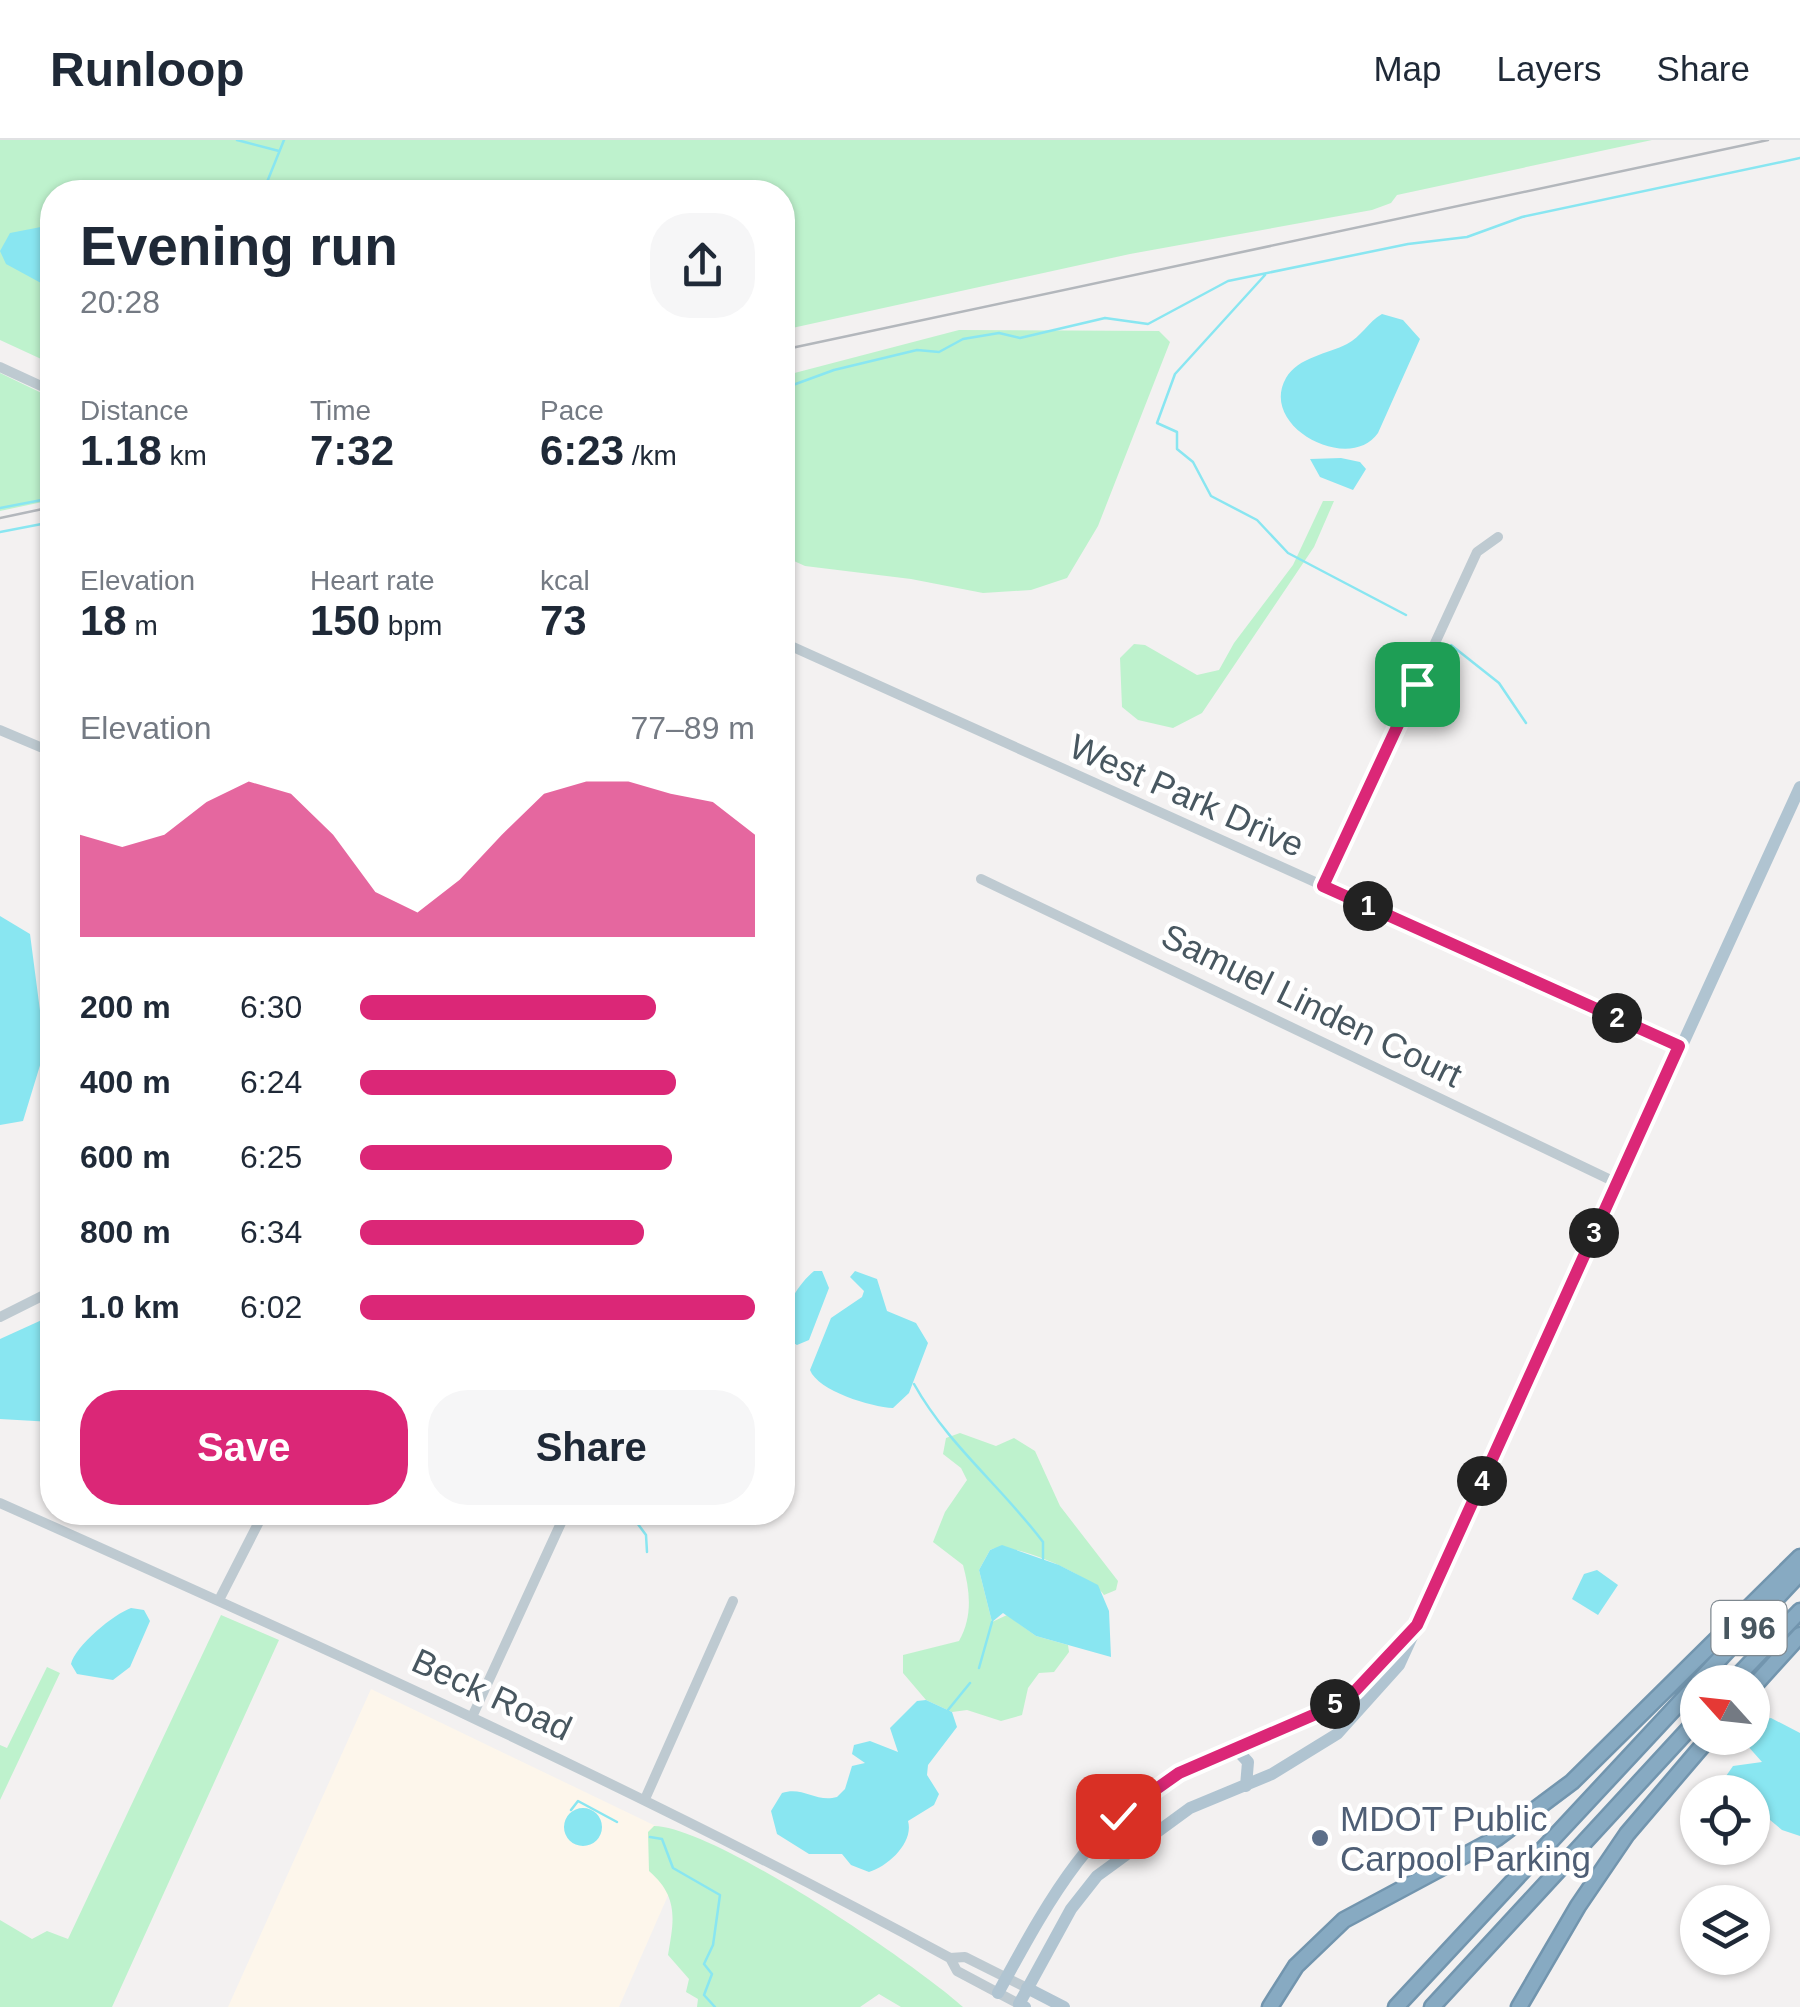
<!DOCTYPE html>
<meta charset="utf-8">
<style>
:root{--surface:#fff;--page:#f6f6f7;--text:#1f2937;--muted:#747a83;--line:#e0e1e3;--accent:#db2777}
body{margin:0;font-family:Helvetica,sans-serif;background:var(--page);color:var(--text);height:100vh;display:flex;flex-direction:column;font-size:38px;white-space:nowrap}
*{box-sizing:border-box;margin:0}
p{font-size:32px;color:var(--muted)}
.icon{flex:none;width:55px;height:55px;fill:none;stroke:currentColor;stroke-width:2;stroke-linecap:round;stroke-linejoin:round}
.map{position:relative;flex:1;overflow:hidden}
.drawer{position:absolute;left:40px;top:40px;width:755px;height:1345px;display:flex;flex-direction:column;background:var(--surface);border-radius:40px;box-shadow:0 2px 8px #0004}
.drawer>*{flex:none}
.needle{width:65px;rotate:297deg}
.controls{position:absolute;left:1680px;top:1525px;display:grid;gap:20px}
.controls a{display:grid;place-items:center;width:90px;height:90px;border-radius:50%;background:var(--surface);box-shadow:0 2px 8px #0004;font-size:50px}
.pin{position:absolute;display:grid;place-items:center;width:85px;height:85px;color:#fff;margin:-42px;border-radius:20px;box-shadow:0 5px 15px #0006}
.km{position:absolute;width:50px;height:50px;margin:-25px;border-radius:50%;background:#222;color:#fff;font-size:28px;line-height:50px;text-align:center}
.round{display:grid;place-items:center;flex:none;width:105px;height:105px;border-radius:40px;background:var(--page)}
.head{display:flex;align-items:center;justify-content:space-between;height:170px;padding:0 40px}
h1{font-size:55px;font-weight:800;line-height:75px}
.metrics{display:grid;grid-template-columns:repeat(3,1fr);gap:15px;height:170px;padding:10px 40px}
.metrics div{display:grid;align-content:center}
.metrics b{font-size:42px;font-weight:800}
.metrics small{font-size:28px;font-weight:400}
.metrics p{font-size:28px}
.chart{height:280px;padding:20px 40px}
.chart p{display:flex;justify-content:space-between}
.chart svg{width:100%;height:180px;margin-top:10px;fill:var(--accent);opacity:.7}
.button{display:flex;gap:20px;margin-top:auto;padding:20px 40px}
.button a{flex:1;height:115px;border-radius:40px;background:var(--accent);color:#fff;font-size:40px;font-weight:800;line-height:115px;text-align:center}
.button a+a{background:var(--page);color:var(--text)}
ul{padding:0 40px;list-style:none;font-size:32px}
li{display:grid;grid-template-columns:160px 120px 1fr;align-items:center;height:75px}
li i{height:25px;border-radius:12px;background:var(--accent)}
header{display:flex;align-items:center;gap:60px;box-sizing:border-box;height:140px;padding:0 50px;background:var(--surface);border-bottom:2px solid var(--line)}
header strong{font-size:48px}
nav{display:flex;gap:55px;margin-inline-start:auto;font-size:35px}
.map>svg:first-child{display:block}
.commercial{fill:#fdf6eb}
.green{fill:#bef2cd}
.water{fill:#89e6f1}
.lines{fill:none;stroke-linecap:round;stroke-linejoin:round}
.stream{stroke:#89e6f1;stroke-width:2.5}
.highway-casing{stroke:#7295ae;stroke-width:19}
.minor{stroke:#becad1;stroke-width:10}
.major{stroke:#b0c4d1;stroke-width:12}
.highway{stroke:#87aac2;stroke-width:14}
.rail{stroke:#b3b7bc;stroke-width:2.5}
.route-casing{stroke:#fff;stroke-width:20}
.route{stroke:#db2777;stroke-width:12}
.service-dot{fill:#5c6f8a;stroke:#fff;stroke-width:4}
.labels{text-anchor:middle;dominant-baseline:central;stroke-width:9;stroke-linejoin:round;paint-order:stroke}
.shield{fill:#fff;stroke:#7f8990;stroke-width:2.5}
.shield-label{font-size:32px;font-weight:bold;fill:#485760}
.street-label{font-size:35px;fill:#485760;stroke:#fff}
.service-label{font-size:35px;fill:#4e5e75;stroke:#fff;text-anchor:start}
</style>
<header>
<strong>Runloop</strong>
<nav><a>Map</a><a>Layers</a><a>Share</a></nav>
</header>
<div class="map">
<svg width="1800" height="1867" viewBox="0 0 1800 1867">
<rect width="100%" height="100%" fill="#f3f1f1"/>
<path class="commercial" d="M371,1549L691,1703L619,1867H228Z"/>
<path class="green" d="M0,0H1652L1397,55L1391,63L1372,70L1130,114L783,190L782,52H52V224L0,200Z
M959,190L1159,191L1170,202L1098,386L1067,438L1031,450L983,453L911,439L805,426L783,416V236Z
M0,233L52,258V360L0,371Z
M1323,361H1334L1314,407L1202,573L1173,588L1138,580L1122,567L1120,518L1134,504L1145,505L1197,535L1219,530L1234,503L1293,425Z
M960,1293L996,1306L1014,1298L1035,1311L1060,1366L1118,1441L1116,1450L1104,1455C1093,1437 1011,1399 990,1410L979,1430L992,1482L1007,1475L1036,1496L1068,1505L1069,1512L1054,1532L1039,1533L1028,1548L1022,1575L1001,1581L967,1570L952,1572L926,1560L903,1533V1515L959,1501C973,1476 970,1451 963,1425L933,1402L945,1372L967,1340L961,1328L943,1314L946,1298Z
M221,1475L279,1500L112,1867H0V1780L32,1799L47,1791L68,1799Z
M47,1527L60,1533L0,1660V1605L7,1608Z
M654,1686C715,1687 914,1823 963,1867H901L879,1854L860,1867H697L698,1859L686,1852L689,1839L668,1815C674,1780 679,1757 649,1731L648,1692Z"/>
<path class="water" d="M46,86L52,88V149L6,124L0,111L10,93Z
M1382,174L1403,180L1420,199L1378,293C1350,334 1258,287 1286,238C1298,217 1328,214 1347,204C1361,197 1368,182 1382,174Z
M1341,318L1360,322L1366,329L1353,350L1320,337L1310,319Z
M0,776L30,794L45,909L23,981L0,985Z
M814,1131H822L829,1148L809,1200L797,1205L786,1199C779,1175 796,1146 814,1131Z
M855,1131L877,1139L887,1171L916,1183L928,1203L909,1253L893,1268C871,1267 818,1251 810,1230L831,1178L862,1157L864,1151L850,1137Z
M44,1179L52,1191V1282L0,1279V1199Z
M1002,1405L1059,1425L1098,1445L1109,1471L1111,1517L1036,1496L1003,1473L992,1482L979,1430L990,1410Z
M1597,1430L1618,1445L1598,1475L1572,1459L1584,1434Z
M131,1468L144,1470L150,1481L130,1527L113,1540L77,1534L71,1524C75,1506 114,1474 131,1468Z
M926,1560L952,1572L957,1587L928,1625L927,1635L939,1654L934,1665L908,1681C914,1702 889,1726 869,1732L851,1725L842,1714H809L777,1694L771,1671L782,1653C803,1646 816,1663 837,1657L845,1649L852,1626L865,1623L852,1614L854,1605L870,1601L898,1612L890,1588L917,1561Z
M1771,1578L1800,1593V1696L1782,1690L1753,1666L1752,1652H1723L1724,1639L1733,1626L1762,1622L1746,1604L1734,1598H1752L1753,1581Z
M564 1687a19 19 0 1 1 38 0a19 19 0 1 1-38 0Z"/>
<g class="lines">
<path class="stream" d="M237,0L279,11
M263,52L284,0
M1265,135L1175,234L1157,283L1177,292V309L1193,322L1211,356L1257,380L1288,413L1406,475
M782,249L834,230L917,210L939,212L963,199L999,193L1020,198L1105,178L1148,184L1228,141L1408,104L1467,97L1522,77L1800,18
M0,368L52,358
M0,392L52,382
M1451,505L1499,543L1526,583
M914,1244C948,1305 1002,1347 1043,1402V1419
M629,1372L646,1395L647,1412
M979,1528L992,1482
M948,1570L970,1543
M571,1670L578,1661L617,1682
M650,1697L662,1699L673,1728L720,1755L713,1805L704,1824L712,1834L704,1855L715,1867"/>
<defs>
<path id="highway" d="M1698,1542L1800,1433
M1732,1542L1800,1471
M1752,1548L1800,1495
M1270,1867L1296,1826L1344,1780L1497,1698L1572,1642L1800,1417
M1396,1867L1698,1543
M1432,1867L1698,1579
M1519,1867L1578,1766L1627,1694L1709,1598"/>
</defs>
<use href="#highway" class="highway-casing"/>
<path class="minor" d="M0,227L52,251
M782,502L1679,906
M0,590L52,612
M981,739L1617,1043
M1323,746L1477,412L1498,397
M0,1177L52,1151
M0,1363C321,1506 641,1650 950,1818L957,1831L1019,1864
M219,1460L264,1372
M472,1577L566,1372
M645,1659L733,1461
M950,1818L965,1817L1027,1848"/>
<path class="major" d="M1237,1610L1248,1622L1246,1646
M1027,1848L1064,1867
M998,1853C1044,1769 1091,1677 1181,1633C1238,1605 1301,1589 1353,1551C1376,1535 1393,1511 1411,1490
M1025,1867L1019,1864L1071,1769L1097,1736L1190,1668L1272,1634L1337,1594L1399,1525L1800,647"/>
<use href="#highway" class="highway"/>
<path class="rail" d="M782,210L1768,0
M0,378L52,367"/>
</g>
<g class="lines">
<defs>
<path id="route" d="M1118,1676L1179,1633L1325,1570L1356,1550L1417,1485L1679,906L1323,746L1417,544"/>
</defs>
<use href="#route" class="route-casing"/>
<use href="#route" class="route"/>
</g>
<circle class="service-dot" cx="1320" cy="1698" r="10"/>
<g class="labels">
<rect class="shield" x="1711.5" y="1461" width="75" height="54" rx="8"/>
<g class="shield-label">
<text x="1749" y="1488">I 96</text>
</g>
<g class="street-label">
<text transform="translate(1187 655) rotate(24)">West Park Drive</text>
<text transform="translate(1312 865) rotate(26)">Samuel Linden Court</text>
<text transform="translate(492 1554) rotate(25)">Beck Road</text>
</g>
<g class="service-label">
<text x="1340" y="1678">MDOT Public<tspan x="1340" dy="40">Carpool Parking</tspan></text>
</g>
</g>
</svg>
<div class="controls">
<a><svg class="needle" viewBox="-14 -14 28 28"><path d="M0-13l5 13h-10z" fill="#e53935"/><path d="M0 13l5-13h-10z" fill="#747a83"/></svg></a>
<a><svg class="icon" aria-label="locate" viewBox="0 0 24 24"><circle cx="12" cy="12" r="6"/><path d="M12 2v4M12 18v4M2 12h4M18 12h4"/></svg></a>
<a><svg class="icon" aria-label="layers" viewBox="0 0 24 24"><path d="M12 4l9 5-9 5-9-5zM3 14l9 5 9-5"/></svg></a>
</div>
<div class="pin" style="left:1417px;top:544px;background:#1e9e55"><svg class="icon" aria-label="arrive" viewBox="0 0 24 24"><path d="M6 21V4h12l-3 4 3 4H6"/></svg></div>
<div class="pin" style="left:1118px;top:1676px;background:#d93025"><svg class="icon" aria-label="check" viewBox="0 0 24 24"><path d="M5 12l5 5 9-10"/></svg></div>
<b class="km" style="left:1368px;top:766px">1</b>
<b class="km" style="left:1617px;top:878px">2</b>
<b class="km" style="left:1594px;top:1093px">3</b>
<b class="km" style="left:1482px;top:1341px">4</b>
<b class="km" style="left:1335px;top:1564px">5</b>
<section class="drawer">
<div class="head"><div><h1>Evening run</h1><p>20:28</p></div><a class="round"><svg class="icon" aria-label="share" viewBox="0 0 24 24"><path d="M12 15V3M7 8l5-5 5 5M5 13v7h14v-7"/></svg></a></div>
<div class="metrics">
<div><p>Distance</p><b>1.18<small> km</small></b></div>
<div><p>Time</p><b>7:32</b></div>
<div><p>Pace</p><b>6:23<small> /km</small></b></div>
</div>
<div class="metrics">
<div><p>Elevation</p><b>18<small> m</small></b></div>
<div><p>Heart rate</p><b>150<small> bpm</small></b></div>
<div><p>kcal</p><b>73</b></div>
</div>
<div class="chart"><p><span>Elevation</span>77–89 m</p>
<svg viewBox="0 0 160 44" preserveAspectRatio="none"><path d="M0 44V19L10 22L20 19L30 11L40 6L50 9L60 19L70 33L80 38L90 30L100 19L110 9L120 6L130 6L140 9L150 11L160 19V44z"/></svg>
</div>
<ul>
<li><b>200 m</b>6:30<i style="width:75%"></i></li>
<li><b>400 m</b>6:24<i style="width:80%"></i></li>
<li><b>600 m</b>6:25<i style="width:79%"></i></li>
<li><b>800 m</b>6:34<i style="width:72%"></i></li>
<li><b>1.0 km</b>6:02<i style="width:100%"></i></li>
</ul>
<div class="button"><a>Save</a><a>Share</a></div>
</section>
</div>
